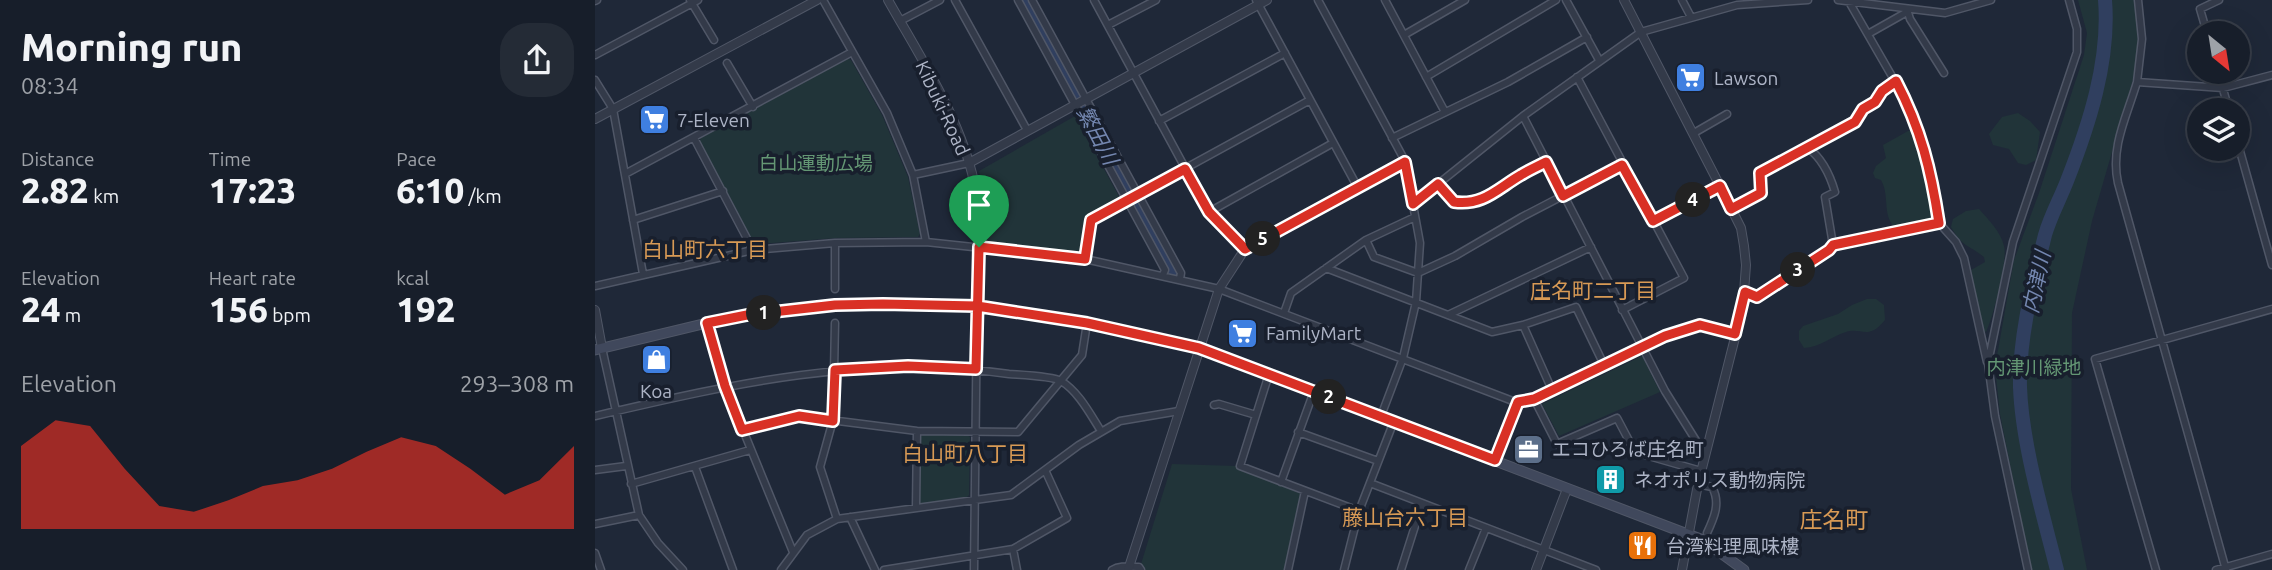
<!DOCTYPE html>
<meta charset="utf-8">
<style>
:root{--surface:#171e2a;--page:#242b36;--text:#f1f3f6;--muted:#9ea2a8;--line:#363c47;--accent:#d93025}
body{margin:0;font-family:Ubuntu,"Noto Sans JP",sans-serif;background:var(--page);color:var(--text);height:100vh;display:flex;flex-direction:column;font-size:26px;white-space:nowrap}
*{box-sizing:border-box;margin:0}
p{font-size:23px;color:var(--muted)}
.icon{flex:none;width:38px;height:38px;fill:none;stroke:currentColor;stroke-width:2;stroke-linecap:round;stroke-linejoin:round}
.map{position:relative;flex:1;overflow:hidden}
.side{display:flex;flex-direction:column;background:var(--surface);width:595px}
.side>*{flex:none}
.needle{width:46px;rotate:150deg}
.buttons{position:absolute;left:1592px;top:21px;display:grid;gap:14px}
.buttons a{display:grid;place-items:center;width:63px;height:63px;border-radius:50%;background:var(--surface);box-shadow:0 7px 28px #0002,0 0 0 2px var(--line);font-size:35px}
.pin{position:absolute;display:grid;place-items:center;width:60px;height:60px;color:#fff;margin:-72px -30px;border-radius:50% 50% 50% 0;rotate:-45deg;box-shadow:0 0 7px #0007}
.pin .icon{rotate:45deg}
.km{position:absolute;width:35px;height:35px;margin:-18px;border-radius:50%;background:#222;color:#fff;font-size:19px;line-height:35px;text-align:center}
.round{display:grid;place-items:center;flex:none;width:74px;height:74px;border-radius:28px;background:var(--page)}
.overview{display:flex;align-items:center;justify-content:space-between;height:119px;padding:0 21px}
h1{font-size:38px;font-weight:800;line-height:52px}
.stats{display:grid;grid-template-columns:repeat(3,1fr);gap:10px;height:119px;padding:7px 21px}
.stats div{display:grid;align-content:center}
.stats b{font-size:35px;font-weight:800}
.stats small{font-size:19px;font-weight:400}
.stats p{font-size:19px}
.chart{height:196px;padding:14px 21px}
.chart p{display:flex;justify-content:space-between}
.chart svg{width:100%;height:126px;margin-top:7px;fill:var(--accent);opacity:.7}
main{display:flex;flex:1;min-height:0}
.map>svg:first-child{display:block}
.green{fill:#213439}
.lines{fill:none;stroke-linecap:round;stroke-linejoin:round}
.river{stroke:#303f5f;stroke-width:14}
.minor-casing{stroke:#505767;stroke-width:9}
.tertiary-casing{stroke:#505767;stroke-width:10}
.secondary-casing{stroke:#505767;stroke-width:11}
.minor{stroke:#333a49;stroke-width:6}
.tertiary{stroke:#333a49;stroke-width:8}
.secondary{stroke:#40485c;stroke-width:9}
.route-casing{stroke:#fff;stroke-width:14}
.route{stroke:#d93025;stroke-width:9}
.labels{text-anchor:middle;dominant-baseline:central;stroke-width:7;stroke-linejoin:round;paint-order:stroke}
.poi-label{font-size:19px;fill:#adb4c6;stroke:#181f2d;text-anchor:start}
.street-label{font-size:19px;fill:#adb4c6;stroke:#181f2d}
.park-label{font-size:19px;fill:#649774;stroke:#181f2d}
.water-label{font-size:21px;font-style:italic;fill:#7487b0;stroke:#181f2d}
.neighbourhood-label{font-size:21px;fill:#d89a55;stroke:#181f2d}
.quarter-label{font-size:23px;fill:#d89a55;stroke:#181f2d}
</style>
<main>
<section class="side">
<div class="overview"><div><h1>Morning run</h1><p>08:34</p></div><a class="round"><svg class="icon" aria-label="share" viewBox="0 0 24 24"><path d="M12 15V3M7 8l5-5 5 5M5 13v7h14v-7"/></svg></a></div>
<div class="stats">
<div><p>Distance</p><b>2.82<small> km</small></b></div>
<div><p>Time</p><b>17:23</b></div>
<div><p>Pace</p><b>6:10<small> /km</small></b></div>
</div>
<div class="stats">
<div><p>Elevation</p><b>24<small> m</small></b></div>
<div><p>Heart rate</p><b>156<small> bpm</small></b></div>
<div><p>kcal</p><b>192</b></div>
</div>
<div class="chart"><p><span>Elevation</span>293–308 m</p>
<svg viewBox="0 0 160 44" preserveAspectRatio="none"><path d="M0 44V15L10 6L20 8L30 23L40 36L50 38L60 34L70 29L80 27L90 23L100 17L110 12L120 15L130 23L140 32L150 27L160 15V44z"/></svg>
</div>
</section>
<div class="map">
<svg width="1677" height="570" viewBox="0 0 1677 570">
<rect width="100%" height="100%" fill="#1f2838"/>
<path class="green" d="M1483,0H1541L1544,44L1542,66L1497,221L1477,313L1476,489L1492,570H1436L1405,414L1400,367L1419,260L1444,193L1489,55L1492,33Z
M253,59L256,60L287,115L313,177L325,234L323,237L242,238L162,244L159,243L105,141L106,138Z
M1423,113L1435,121L1445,132L1441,160L1431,165L1423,163L1414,149L1398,145L1394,134L1407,117Z
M480,116L527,202L493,220L487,257L393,245L391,205L384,171Z
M1319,130L1334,173L1340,219L1299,227C1287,213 1295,196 1286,180L1280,178L1278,173L1281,166L1291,158L1288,145L1313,131Z
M1384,209C1393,219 1406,232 1409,246C1413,260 1398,318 1391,332L1387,330L1376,270L1390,262L1389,257C1373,244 1368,248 1356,227L1358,219L1371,211Z
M1272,299H1281L1289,305L1290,320C1273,341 1267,327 1251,332C1235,337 1226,347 1209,348L1204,340V331L1208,326L1243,314L1257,305Z
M1047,356L1065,392L964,436L947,404Z
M328,435H372L375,437L374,495L372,497L327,504L324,501L325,437Z
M577,464L642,466L643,469L704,492L706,495L689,570H550L546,564Z"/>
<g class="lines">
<path class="river" d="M430,0L576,271
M1462,570C1448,514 1427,444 1425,387C1424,336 1438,284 1450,235C1455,217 1465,199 1472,181C1494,125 1515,61 1510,0"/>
<defs>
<path id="minor" d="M95,0L119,40
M228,0L292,113L318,175L331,242
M360,0L432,130
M423,0L570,270L568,275
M437,0L586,273L585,279
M499,0L614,212L650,249
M661,0L763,188
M723,0L810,161L825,243L821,302L808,358L786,416
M790,0L850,112
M971,0L1004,60
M1087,0L1096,17
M1243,0L1350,13L1396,0
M1253,0L1317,111L1337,174L1344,223L1361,242L1369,258L1392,362
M0,1L2,0
M1312,9L1315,19L1349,73
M305,21L345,0
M513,25L561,0
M1612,33L1605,9L1624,0
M1273,34L1312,12
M809,35L870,0
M0,55L103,0
M132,63L158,107
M1623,72L1634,110
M831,77L961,0
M982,77L1089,278L1027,310
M0,80L18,109L48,274
M1542,82L1547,39L1543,0
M928,116L1070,391L1110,455
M564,121L690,53
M1099,133L1132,114
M99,138L158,250
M797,138L913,82L992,37
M1643,144L1677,265
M1213,148C1228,159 1235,175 1240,192L1230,197L1238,245
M30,174L257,52
M318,175L374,163
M843,184L859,203C889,205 903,188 926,175C934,170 943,166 951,162
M818,204L928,116L1046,32L1142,5L1213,0
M1136,209L1166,193L1165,173L1260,122L1268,109L1280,102L1287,91L1301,81
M614,212L738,143
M38,220L128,191
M1058,221L1125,186
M771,240L779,257L823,273L860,256L927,217L1027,165
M490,259L496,220L715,100
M731,268L897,332L928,325L981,307L1009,365
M0,286L158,250L240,243L331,242L490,259L624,289L923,403L939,399L1070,336L1106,325L1140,334
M240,289V243
M1150,292L1162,297L1234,250L1238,245L1344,223
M689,313L696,293L771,240L820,217
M853,315L996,247
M112,323L130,386L198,552
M240,323L238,420L225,467L242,519
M928,325L957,390
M7,348L44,515L63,543L88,570
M674,374L645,466L764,511
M939,399L962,444L1022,418L1040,452L1106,471
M619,405L624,404L661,415
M0,416C141,383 268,354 414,374C427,375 457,376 466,381C484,392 495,414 506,431
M147,430L204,416L322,431L423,432L487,355L492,323
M703,432L783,461
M900,460L923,403
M100,467L138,570
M0,470L31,466
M686,482L719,391
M775,483L1001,570
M36,484L155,450
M1103,484L1117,487C1126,503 1119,518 1112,533
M321,508L322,431
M255,517L280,570
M0,524L44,515
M418,549L422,570
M0,553L6,570
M186,570L212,535L242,519L416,495L484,445L525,421L584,411
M289,570L418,549L472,518L450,470
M379,570L382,306
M517,570C525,565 535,567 544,567L546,570
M693,570L710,491
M749,570L764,511L799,421
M806,570L827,504
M874,570L891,528
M1433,570L1400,416L1393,363L1418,242L1482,52V29L1474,0
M1561,570L1500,359L1677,309
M1621,570L1677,554
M1631,570L1523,183C1515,147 1532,116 1542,82L1628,88L1677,75"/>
<path id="tertiary" d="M293,0C329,64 374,130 383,205C387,238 384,273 382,306
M1029,0L1125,186L1146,228L1149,246L1151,265L1148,306L1103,484L1087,570
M0,119L222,0
M374,163L672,0
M0,310L7,348
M533,570L624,289L650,249L810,161
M941,570L972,489"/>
<path id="secondary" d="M0,350L112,323L152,315L240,305L382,306L492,323L604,348L1108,540L1149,570"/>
</defs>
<use href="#minor" class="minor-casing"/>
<use href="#tertiary" class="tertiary-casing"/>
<use href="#secondary" class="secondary-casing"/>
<use href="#minor" class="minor"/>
<use href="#tertiary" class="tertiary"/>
<use href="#secondary" class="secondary"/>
</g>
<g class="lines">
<defs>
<path id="route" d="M384,247L381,369L313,366L240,370L238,421L204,416L147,430L130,386L112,323L152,315L240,305L288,304L382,306L492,323L604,348L900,460L923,402L939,399L1070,336L1105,325L1140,334L1150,292L1162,297L1234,250L1238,245L1344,223C1336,170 1326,129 1301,81L1287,91L1280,102L1268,109L1260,122L1165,173L1166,193L1136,209L1125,186L1058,221L1027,165L968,196L951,162C943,166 934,170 926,175C903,188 889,206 859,202L843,184L818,204L810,162L650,249L614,212L590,169L496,220L490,259L384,247"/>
</defs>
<use href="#route" class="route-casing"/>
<use href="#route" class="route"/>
</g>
<defs>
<symbol id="supermarket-square" viewBox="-11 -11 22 22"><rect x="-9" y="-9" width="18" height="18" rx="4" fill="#3f7fe0" stroke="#181f2d"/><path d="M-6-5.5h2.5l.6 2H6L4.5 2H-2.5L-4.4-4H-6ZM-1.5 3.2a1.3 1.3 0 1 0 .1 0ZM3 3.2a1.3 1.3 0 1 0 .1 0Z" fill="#fff"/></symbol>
<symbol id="shop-square" viewBox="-11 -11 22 22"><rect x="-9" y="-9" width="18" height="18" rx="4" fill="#3f7fe0" stroke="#181f2d"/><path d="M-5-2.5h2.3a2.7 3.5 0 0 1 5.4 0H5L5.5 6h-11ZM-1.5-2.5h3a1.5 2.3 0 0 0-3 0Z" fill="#fff"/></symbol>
<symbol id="office-square" viewBox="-11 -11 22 22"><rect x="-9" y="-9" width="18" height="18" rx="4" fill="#5c6f8a" stroke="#181f2d"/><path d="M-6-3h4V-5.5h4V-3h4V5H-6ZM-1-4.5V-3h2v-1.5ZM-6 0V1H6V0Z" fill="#fff"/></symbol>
<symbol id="building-square" viewBox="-11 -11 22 22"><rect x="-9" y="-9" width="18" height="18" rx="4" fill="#0f9aa8" stroke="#181f2d"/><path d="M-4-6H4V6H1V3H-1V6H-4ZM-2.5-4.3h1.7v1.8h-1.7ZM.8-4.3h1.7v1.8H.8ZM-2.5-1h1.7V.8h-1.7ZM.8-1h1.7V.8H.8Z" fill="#fff"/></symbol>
<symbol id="restaurant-square" viewBox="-11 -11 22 22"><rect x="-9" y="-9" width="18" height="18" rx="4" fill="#e8710a" stroke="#181f2d"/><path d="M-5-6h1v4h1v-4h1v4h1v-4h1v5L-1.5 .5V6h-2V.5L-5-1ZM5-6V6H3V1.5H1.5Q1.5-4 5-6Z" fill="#fff"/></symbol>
</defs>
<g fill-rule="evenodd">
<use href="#supermarket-square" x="1078" y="60" width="35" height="35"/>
<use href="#supermarket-square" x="42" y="102" width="35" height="35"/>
<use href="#supermarket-square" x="630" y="316" width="35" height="35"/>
<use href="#shop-square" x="44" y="342" width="35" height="35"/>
<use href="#office-square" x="916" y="432" width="35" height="35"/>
<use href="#building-square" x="998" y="462" width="35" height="35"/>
<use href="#restaurant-square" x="1030" y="528" width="35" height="35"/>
</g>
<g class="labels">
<g class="poi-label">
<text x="1119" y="78">Lawson</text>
<text x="82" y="120">7-Eleven</text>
<text x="671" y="333">FamilyMart</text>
<text x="61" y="391" text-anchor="middle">Koa</text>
<text x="957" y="449">エコひろば庄名町</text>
<text x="1039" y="480">ネオポリス動物病院</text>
<text x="1071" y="546">台湾料理風味樓</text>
</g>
<g class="street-label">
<text transform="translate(348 108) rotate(65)">Kibuki-Road</text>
</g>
<g class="park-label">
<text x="221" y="163">白山運動広場</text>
<text x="1439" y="367">内津川緑地</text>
</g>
<g class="water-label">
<text transform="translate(503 135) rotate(62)">繁田川</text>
<text transform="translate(1441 282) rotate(-78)">内津川</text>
</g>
<g class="neighbourhood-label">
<text x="110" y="249">白山町六丁目</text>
<text x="998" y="290">庄名町二丁目</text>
<text x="370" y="453">白山町八丁目</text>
<text x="810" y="517">藤山台六丁目</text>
</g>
<g class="quarter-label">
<text x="1239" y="519">庄名町</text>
</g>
</g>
</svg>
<div class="buttons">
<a><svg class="needle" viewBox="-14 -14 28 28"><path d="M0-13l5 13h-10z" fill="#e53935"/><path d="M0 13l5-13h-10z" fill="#9ea2a8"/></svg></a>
<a><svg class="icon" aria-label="layers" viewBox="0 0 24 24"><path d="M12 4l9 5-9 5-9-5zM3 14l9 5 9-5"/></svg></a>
</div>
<div class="pin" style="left:384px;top:247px;background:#1e9e55"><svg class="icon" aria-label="arrive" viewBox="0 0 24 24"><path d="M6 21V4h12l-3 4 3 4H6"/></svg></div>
<b class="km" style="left:169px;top:313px">1</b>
<b class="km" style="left:734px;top:397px">2</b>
<b class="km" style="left:1203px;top:270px">3</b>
<b class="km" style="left:1098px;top:200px">4</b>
<b class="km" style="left:668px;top:239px">5</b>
</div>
</main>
